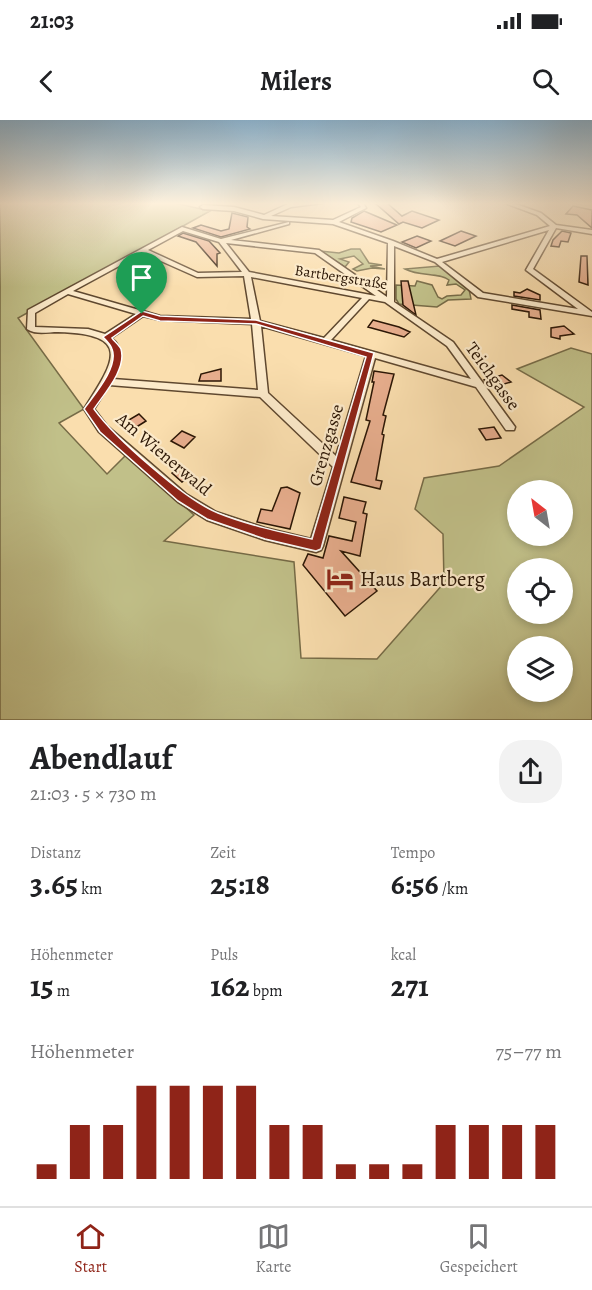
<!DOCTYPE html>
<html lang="de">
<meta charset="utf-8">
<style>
:root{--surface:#fff;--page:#f2f2f2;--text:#202124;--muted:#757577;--line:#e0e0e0;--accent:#8f2418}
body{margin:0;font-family:Alegreya,serif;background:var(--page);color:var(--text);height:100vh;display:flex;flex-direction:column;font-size:22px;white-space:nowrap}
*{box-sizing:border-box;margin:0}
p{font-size:20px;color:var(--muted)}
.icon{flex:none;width:33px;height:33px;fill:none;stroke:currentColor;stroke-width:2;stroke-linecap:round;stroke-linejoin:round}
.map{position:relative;height:600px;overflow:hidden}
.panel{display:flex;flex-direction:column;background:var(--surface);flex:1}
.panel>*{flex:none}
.needle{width:39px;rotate:329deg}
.buttons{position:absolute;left:507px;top:360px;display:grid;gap:12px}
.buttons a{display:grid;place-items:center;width:66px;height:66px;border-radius:50%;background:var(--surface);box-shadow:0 3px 9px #0003;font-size:30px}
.pin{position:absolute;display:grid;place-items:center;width:51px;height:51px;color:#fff;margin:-62px -26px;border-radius:50% 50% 50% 0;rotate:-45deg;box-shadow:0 0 6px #0007}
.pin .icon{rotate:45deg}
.round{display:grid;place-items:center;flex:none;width:63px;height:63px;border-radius:24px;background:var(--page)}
.summary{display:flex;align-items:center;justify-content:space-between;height:102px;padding:0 30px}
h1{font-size:33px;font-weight:700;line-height:45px}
.metrics{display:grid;grid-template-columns:repeat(3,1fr);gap:9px;height:102px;padding:6px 30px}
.metrics div{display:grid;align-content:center}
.metrics b{font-size:30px;font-weight:700}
.metrics small{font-size:16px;font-weight:400}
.metrics p{font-size:16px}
.chart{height:168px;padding:12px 30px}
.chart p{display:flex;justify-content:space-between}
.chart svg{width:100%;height:108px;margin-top:6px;stroke:var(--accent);stroke-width:6}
.status{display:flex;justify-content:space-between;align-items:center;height:42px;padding:0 30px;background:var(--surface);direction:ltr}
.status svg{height:16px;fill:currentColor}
header{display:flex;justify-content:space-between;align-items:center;height:78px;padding:0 30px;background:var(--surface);font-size:27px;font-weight:700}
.menu{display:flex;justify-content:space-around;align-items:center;height:84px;border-top:2px solid var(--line);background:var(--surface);font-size:16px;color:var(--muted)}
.menu a{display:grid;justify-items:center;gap:3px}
.menu .current{color:var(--accent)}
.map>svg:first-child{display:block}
.green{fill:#c1c089;stroke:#766b47;stroke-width:1.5;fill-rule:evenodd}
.building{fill:#e8ae8e;stroke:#2b1605;stroke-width:1.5}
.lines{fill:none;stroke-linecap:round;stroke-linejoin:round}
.street-casing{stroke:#5f482f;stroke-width:3}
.street{fill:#fceaca;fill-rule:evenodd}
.route{fill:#8f2418;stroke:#fff;stroke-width:1.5;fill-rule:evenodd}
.labels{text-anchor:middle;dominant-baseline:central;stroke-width:4.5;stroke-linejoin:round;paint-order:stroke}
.far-street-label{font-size:15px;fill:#2b1605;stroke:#fceaca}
.street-label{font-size:18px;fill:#2b1605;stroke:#fceaca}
.near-poi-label{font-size:21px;fill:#2b1605;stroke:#fceaca;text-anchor:start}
</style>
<div class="status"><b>21:03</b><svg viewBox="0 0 49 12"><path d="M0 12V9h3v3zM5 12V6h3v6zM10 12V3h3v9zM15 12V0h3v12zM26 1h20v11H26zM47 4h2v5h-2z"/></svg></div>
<header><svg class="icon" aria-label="back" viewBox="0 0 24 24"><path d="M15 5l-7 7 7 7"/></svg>Milers<svg class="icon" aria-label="search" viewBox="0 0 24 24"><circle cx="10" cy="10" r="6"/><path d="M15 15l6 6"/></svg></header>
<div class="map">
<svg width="592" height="600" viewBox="0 0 592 600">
<rect width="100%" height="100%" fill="#fadeae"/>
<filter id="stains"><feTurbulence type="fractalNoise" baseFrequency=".00333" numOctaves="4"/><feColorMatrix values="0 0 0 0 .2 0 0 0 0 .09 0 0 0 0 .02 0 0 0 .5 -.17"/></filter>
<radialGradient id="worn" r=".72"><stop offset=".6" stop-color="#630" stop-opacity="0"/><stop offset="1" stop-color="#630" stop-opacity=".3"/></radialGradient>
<path class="green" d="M0,83H175L210,91L18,198L84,289L59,303L107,354L127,334L194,395L164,421L294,442L301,538L377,539L444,463L443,414L415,389L424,358L499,346L584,287L517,249L571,228L592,234V600H0ZM518,370H562V416H518ZM518,448H562V494H518ZM518,526H562V572H518Z
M351,129H360L369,143L382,145L370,146L385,149L372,148L357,151L353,149L363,144L354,136L340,139L349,142L345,147L320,131L339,133Z
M440,146L469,169L471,179L448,180L437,187L399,184L396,179V165L415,166L417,161L432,165L438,177L442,179L447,176L461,175L465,170L456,164L447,165L449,160C439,152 420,157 405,149Z"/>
<path class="building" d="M375,83H387L402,96L412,91L439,100L422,108L403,102L399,104Z
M573,86L592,90V108L577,95L566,94Z
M364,91L397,105L381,112L351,102L352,98Z
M232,93L248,97L247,107L250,109L221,117L193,108L201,105L221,111L229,109Z
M461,111L476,116L455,126L440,121Z
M562,111L571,113L568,122L561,121L559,127L551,126L553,120Z
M183,113L209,121L220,133L217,134V146L196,122L178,116Z
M417,116L431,121L416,128L402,122Z
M581,136H587L588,165L579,162Z
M401,161H408L416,195L403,185Z
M527,169L540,175V180L514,176V172L520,173Z
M512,185L540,190L541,199L529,197V192L512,189Z
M373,200L399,207L410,212L404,217L368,207Z
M564,206L574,214L560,216V219L551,217V208Z
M221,249V261H199L201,254Z
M374,251L394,254L383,295L386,296L382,314L384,315L376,360L382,361L380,369L351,362L370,301L366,300L374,262H372Z
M502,255L511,262L490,268L484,260Z
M139,294L146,301L130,311L122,304Z
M494,307L501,318L486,320L479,309Z
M182,311L195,317L184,328L171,321Z
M182,346L192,355L182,362L172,353Z
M287,367L300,373L290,409L257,402L261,389L272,391L281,368Z
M344,377L366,382L363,393L367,394L360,436L341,431L377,471L345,496L303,445L308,434L323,438L329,416L352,421L356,402L339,398Z"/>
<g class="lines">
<defs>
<path id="street" d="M290,83H322L291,87L271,96L333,100L361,87L358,83H363L366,88L339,102L393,121L437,139L550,106L537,95L505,83H513L541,93L556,105L592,110V114L556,108L533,149L592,192V196L478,177L435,142L394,126V182L453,222L515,307L514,310H506L476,267L375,238L323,426L321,430L316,432L265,420L207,400L178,382L99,312L84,289C114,242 134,214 58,212C48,212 35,215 27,209L28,190L182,107L221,119L289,102V104L231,120L319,130L387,177L388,123L333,104L263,99L234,91L203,89L200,87L203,85L234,87L264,95ZM549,110L526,150L578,189L483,173L442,142ZM183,111L219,122L242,152L198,153L148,130ZM226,123L315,133L376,176L249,152ZM143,133L197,157L244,156L251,199L160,196L73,171ZM251,157L362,178L324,218L260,201ZM68,174L136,194L105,214L88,209L35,207V193ZM369,179L385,182L447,226L471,259L331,220ZM143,196L160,200L252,204L258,270L113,259C119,245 126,229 111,218ZM261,206L366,236L336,336L268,273ZM109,265L260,277L333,347L311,419L265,408L216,392L186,374L107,306L94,289Z"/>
</defs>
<use href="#street" class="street-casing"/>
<use href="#street" class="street"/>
</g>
<linearGradient id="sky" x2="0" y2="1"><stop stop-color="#8cb6d4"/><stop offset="0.5" stop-color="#fdf0db"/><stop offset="1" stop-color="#fdf0db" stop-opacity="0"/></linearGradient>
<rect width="592" height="167" fill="url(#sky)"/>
<path class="route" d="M142,191L160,196L256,200L374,233L321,429L316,431L265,419L207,399L178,381L100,312L84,289C94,275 119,247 112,229C111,225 106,220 103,217ZM143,196L160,201L256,204L366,237L312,419C280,412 248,405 218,393C185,380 115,318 94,289C104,274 127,249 121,229C119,225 114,221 112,218Z"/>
<defs>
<symbol id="hotel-bare" viewBox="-9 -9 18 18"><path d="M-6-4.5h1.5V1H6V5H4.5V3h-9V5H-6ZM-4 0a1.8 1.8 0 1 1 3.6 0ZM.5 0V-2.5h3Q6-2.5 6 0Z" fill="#8f2418" stroke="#fceaca" stroke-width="2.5" paint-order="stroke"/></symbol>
</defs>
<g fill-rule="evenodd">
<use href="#hotel-bare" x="321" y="440" width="38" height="38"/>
</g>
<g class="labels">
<g class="far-street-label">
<text transform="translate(341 157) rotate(9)">Bartbergstraße</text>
</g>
<g class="street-label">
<text transform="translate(493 256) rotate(54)">Teichgasse</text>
<text transform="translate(326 325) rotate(-74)">Grenzgasse</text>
<text transform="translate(164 334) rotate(40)">Am Wienerwald</text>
</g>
<g class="near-poi-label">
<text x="360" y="459">Haus Bartberg</text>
</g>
</g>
<rect width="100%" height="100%" filter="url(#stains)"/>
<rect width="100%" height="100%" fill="url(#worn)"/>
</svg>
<div class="buttons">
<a><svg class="needle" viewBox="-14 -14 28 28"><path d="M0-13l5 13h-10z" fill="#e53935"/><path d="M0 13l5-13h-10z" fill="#757577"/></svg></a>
<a><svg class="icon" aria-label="locate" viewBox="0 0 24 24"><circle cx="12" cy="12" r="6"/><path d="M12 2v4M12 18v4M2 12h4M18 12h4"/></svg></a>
<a><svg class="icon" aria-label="layers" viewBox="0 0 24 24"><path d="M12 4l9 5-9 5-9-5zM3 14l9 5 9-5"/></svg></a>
</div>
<div class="pin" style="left:142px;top:194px;background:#1e9e55"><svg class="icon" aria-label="arrive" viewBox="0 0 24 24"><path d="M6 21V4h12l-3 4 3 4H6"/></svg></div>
</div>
<section class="panel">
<div class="summary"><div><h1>Abendlauf</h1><p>21:03 · 5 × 730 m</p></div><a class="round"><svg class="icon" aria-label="share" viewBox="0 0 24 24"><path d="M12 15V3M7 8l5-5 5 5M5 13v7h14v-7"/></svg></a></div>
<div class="metrics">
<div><p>Distanz</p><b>3.65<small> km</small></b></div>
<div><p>Zeit</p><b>25:18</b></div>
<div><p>Tempo</p><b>6:56<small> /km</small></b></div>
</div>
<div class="metrics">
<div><p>Höhenmeter</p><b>15<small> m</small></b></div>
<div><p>Puls</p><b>162<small> bpm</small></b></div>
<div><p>kcal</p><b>271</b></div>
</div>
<div class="chart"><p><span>Höhenmeter</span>75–77 m</p>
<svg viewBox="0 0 160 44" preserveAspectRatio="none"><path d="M5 44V38M15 44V22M25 44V22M35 44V6M45 44V6M55 44V6M65 44V6M75 44V22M85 44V22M95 44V38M105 44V38M115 44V38M125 44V22M135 44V22M145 44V22M155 44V22"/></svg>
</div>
</section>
<nav class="menu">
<a class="current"><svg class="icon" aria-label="home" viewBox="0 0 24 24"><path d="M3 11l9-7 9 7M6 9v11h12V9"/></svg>Start</a>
<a><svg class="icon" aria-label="map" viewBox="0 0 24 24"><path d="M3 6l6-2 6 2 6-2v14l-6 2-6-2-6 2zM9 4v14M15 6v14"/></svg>Karte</a>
<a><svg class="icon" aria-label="saved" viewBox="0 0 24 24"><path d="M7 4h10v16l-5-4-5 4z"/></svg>Gespeichert</a>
</nav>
